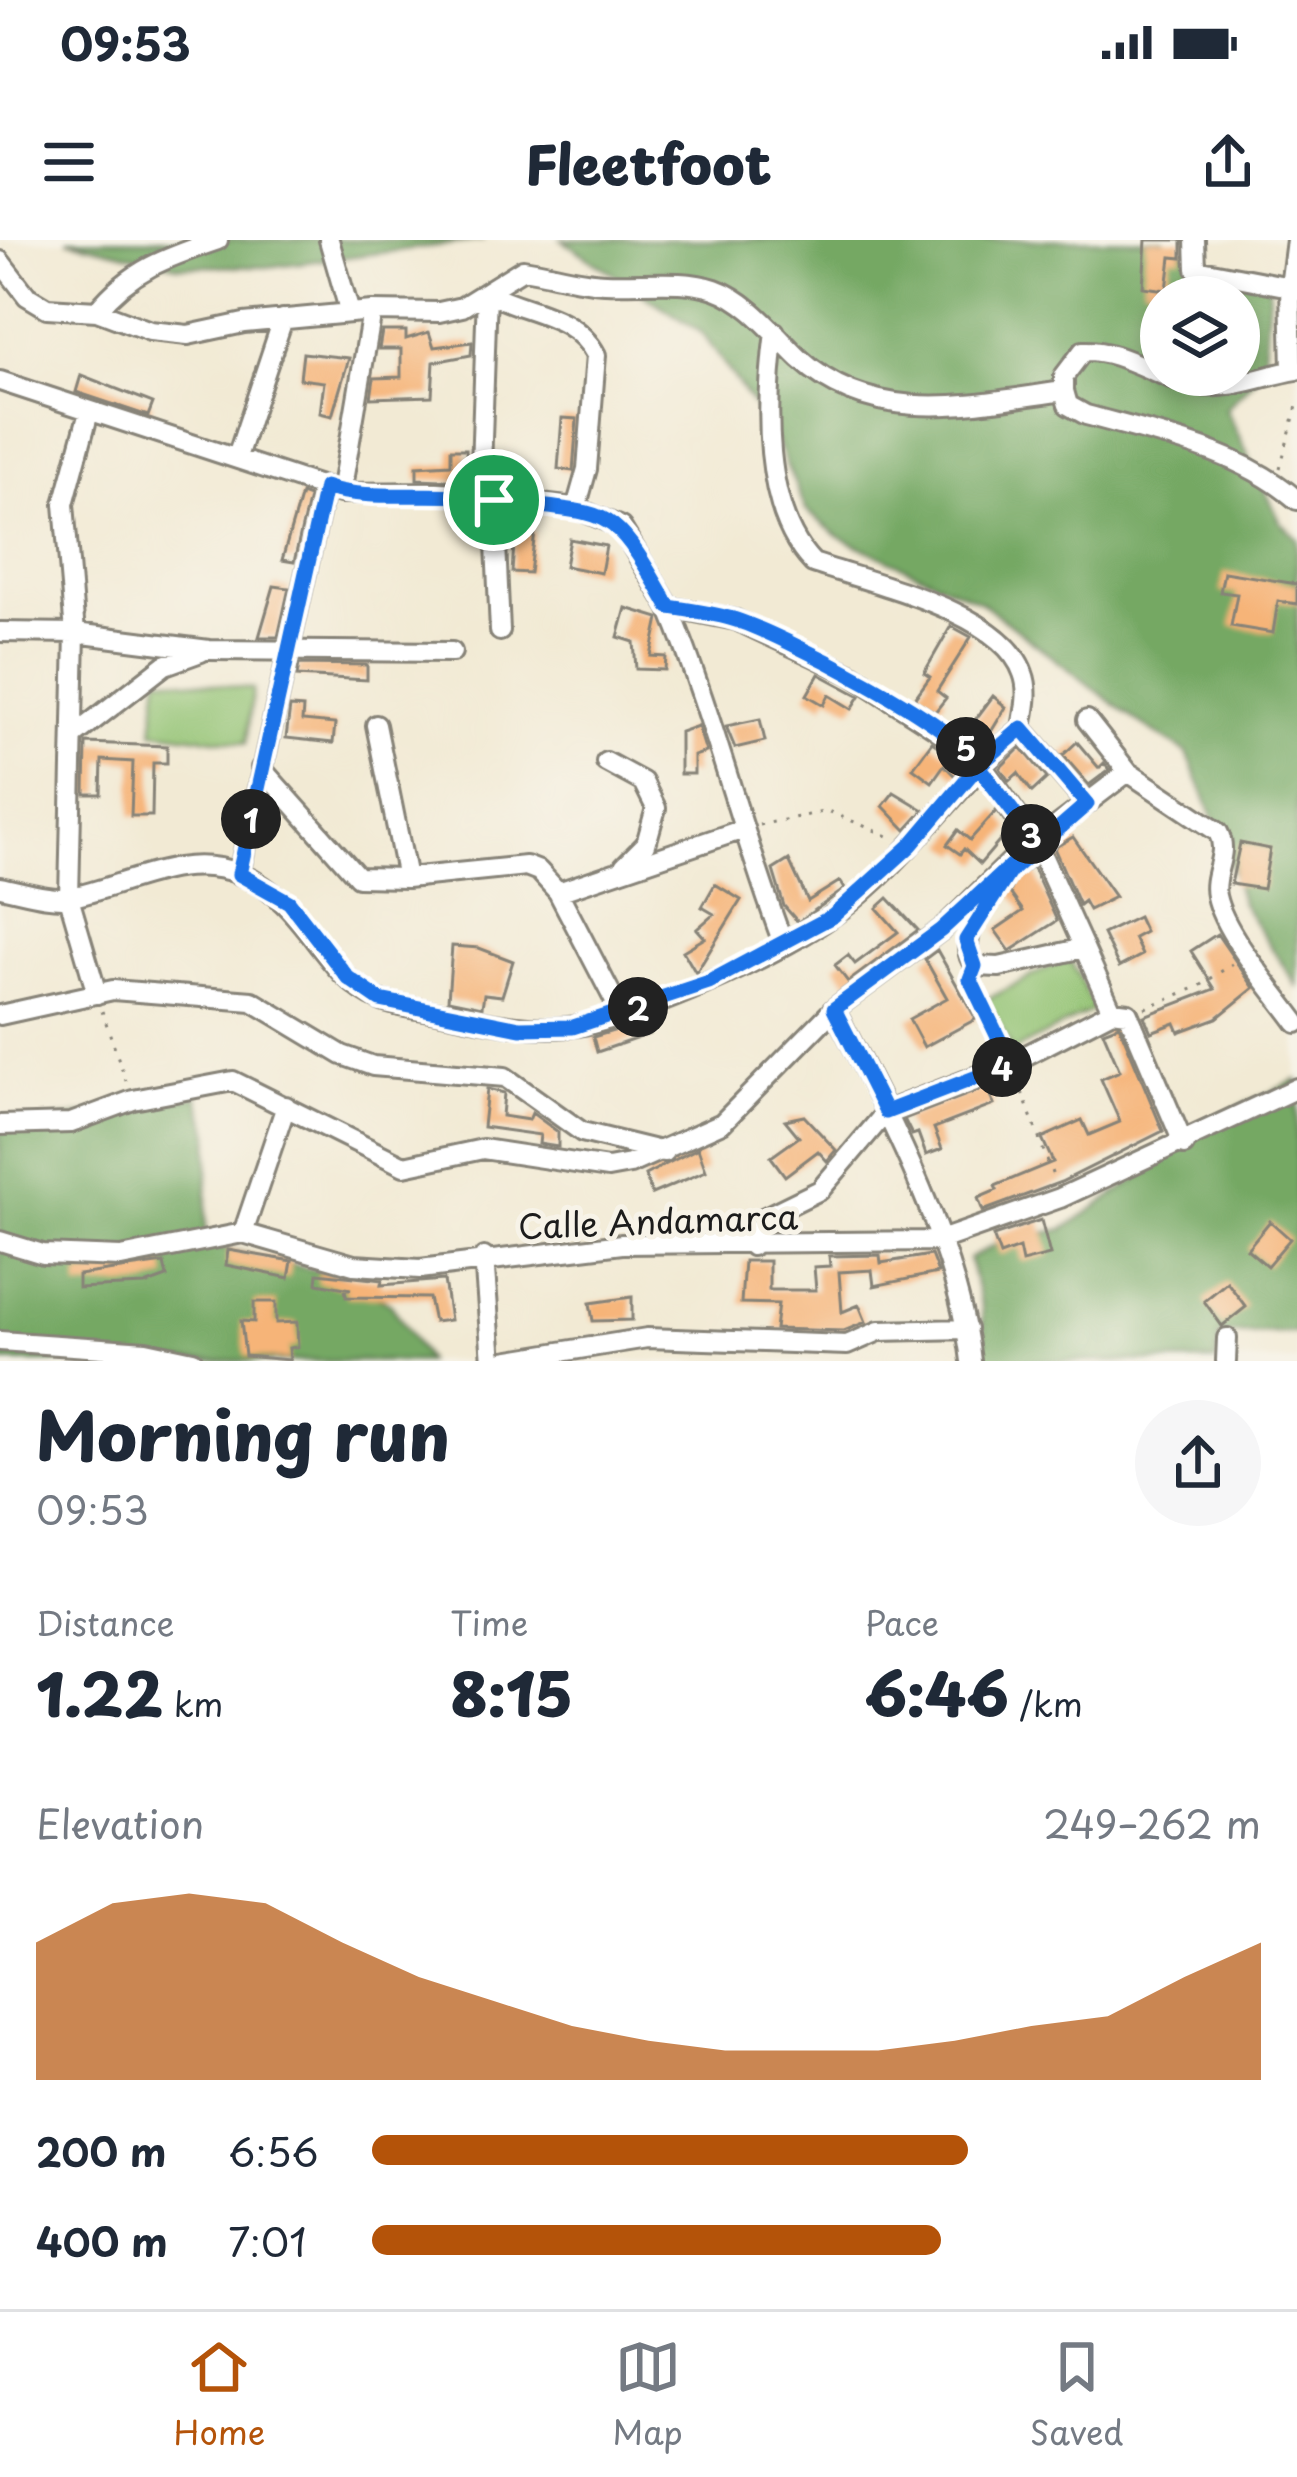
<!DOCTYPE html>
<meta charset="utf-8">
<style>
:root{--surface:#fff;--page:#f6f6f7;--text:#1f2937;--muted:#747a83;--line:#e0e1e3;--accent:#b45309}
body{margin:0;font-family:"Playpen Sans",sans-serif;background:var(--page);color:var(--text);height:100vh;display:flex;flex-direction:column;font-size:45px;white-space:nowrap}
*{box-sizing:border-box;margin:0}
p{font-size:39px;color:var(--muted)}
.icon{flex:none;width:66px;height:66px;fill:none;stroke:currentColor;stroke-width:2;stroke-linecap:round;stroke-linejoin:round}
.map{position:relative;height:1121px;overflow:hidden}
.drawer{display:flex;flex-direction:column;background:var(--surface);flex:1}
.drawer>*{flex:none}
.tools{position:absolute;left:1140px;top:36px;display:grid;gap:24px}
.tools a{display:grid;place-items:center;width:120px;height:120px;border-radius:50%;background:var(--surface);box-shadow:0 6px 18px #0003;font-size:60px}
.pin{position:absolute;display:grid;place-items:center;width:102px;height:102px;color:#fff;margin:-51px;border:6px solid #fff;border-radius:50%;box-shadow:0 3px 12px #0007}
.km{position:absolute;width:60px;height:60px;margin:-30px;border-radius:50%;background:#222;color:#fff;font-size:33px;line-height:60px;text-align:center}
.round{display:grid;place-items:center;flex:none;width:126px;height:126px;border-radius:63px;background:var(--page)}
.headline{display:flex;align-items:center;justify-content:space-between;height:204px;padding:0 36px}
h1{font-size:66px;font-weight:800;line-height:90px}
.metrics{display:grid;grid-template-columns:repeat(3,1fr);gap:18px;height:204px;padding:12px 36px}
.metrics div{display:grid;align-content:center}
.metrics b{font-size:60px;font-weight:800}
.metrics small{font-size:33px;font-weight:400}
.metrics p{font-size:33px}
.chart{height:336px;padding:24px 36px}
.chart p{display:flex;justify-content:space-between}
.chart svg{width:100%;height:216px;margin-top:12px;fill:var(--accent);opacity:.7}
ul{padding:0 36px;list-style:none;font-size:39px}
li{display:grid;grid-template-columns:192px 144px 1fr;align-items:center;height:90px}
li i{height:30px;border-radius:15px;background:var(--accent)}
.status{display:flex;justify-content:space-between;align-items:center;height:84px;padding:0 60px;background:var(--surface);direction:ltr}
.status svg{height:33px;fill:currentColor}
header{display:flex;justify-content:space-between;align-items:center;height:156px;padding:0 36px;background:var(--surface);font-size:54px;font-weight:800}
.menu{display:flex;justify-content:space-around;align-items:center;height:168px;border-top:3px solid var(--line);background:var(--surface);font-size:33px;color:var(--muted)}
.menu a{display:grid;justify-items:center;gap:6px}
.menu .current{color:var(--accent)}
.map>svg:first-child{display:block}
.green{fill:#92c272;stroke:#576f47;stroke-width:3}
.forest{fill:#75a864;stroke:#486240;stroke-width:3;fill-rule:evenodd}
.building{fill:#f6b478}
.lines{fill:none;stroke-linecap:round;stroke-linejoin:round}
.minor-casing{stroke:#878378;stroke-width:24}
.path{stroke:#878378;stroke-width:3;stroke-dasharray:3 9;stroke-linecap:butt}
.minor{stroke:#fff;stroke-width:18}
.route-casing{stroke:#fff;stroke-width:24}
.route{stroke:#1a73e8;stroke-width:15}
.labels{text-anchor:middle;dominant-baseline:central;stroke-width:10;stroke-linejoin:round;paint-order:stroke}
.street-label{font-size:33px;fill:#1c1c1c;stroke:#f7f3e8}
</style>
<div class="status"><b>09:53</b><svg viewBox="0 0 49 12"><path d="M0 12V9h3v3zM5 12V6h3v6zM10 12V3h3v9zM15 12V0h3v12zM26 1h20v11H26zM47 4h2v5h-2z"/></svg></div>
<header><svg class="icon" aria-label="menu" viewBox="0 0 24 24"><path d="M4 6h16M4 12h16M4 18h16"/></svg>Fleetfoot<svg class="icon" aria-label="share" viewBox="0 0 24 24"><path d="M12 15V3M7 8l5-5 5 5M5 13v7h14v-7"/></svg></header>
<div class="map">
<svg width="1297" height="1121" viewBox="0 0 1297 1121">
<rect width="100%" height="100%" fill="#f7f3e8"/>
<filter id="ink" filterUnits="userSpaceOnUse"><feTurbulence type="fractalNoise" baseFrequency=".00833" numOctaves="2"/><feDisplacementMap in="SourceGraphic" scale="24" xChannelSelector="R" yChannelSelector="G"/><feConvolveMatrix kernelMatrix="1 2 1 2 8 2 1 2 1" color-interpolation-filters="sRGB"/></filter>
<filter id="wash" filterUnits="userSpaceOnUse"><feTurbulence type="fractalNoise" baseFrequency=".004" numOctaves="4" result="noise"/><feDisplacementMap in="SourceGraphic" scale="48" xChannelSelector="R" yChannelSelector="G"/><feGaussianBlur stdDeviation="2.7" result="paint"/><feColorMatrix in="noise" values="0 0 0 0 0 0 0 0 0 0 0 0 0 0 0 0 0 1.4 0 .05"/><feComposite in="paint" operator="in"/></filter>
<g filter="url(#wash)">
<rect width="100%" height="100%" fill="#f2ead4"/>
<path class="green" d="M159,437L253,449L246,503L153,491Z
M1069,717L1095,769L1013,811L986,760Z"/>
<path class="forest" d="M67,0H484L267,27L178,26Z
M562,0H1163L1206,24L1270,42L1263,128L1226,169L1280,281L1297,299V746L1241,662L1226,608L1187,513L1135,480L981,362L839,297L806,270L772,192L702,93ZM1161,57H1239V135H1161Z
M1297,840V1093L1219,1094L1216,1121H985L982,1068L969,1019L1000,1002L1064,989L1163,921L1202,884Z
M198,856L210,893L205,1003L346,1038L391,1064L427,1121H0V888Z"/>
<g id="blocks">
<path class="building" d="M1146,0H1182V18L1171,17L1167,50L1143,47Z
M382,91H406V99L429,92L434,107L472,102L471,115L434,122L432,156L371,158L374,138L401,137V109H379Z
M303,113L349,118L332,176L320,173L324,142L300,139Z
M81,135L153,163L148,176L76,152Z
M562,178L577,179L573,231L558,229Z
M451,209H466L467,241L417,239V226L451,224Z
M301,254L309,257L294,322L282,320Z
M515,291L535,292L530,333L512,332Z
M570,299L606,306L601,333L565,326Z
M1224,332L1297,344V364L1278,361L1273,393L1231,386L1237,354L1220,352Z
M274,346L289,348L278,397H259Z
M626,368L659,378L651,416L666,417L665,430L636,429L634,402L618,397Z
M951,386L971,397L937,451L946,458L935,472L914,459L930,437L924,433Z
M299,424L367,425V440L297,436Z
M819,434L860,456L852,469L829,455L824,465L807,455Z
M993,456L1006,467L983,505L966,492Z
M290,467L303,468L302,481L335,484L333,503L286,498Z
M760,479L765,501L735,508L726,486Z
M698,486L706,512L694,516V534H680V492Z
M932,502L965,525L955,536L944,525L932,542L913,528Z
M1077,502L1099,528L1104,523L1109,530L1089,545L1063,515Z
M86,503L167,506V523H153L152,576H131L133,522L102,520L101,554H85Z
M1021,507L1047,538L1032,552L1018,533L1009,541L1000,528Z
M894,552L924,570L906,590L883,566Z
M997,570L1010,589L980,624L964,609L960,614L947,605L958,590L970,600Z
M1073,597L1115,657L1089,670L1084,661L1079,665L1054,608Z
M1240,603L1270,609L1263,649L1231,644Z
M789,620L808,661L840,641L845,649L798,682L784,666L773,630Z
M1032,626L1057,681L1010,711L995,690L1023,671L1010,653L1015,638Z
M715,644L741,660L696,733L683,711L705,698L697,689L714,674L702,667Z
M888,658L918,690L848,742L835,725L848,715L855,724L898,692L877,668Z
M1138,677L1145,692L1134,698L1142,715L1119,727L1103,694Z
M1217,694L1254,748L1217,778L1179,792L1175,783L1151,792L1144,776L1215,749L1191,711Z
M452,706L479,708L513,721L502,756L484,754L482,767L448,760Z
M937,710L976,779L924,807L909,779L947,758L925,719Z
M647,781L650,794L597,812L593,797Z
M1119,785L1163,891L1061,942L983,971L978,958L997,950L995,946L1053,922L1042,898L1082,880L1089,895L1120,882L1101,839L1120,831L1103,791Z
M987,847L994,865L934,888L942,909L926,915L918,893L912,895L904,879Z
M487,849L504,853L502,876L529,880L532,873L558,892V907L539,904L540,895L483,887Z
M804,876L836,910L827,921L818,911L785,936L771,917L799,897L785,880Z
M698,908L706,931L652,954L645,935Z
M1041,980L1050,1015L1022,1022L1019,1008L1000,1015L993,996Z
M1270,981L1290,999L1267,1026L1247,1009Z
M228,1010L292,1021L289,1038L226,1025Z
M880,1015L881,1023L931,1015L938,1033L874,1046L872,1030L839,1032L842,1072L859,1065L866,1082L844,1091L775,1089L778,1064L741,1063L744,1021H769V1050H816L814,1027L830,1026L829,1016Z
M164,1023L167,1037L145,1045L78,1048V1035Z
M318,1033L382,1040L381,1045L444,1040L450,1080L434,1082L429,1058L346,1057L345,1049H351L317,1043Z
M1227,1042L1246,1067L1222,1086L1204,1061Z
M632,1057V1080L593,1081L590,1063Z
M254,1062H276V1083L297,1082L298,1107L289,1108L290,1120L245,1116L241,1081L254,1082Z"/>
</g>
</g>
<g filter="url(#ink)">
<use href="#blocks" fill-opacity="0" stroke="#878378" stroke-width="3"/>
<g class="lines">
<defs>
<path id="minor" d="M329,0L350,73
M1195,0L1196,29L1290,47
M0,21L27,56L47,68L97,71L150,91L188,95L244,83L372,71L439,72L462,67L523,29C550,33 578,42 605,43C639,45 682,38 715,49C749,61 775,95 800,119C875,188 975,163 1064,151
M97,71C131,29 168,17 218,0
M1292,130L1290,47L1296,0
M0,141L341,253L436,252L576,268L621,287L669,367L736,380L851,434L972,512L1036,602L1084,708
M1064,151V136L1083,111C1124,109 1161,142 1202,146C1236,149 1265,135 1297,130
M1064,151L1068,165L1086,175C1159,195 1239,210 1297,260
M89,172L64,264L75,393L69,658L97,754
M237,217L283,79
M341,253L372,71
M480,257L487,52C524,73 574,72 596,115L587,229L576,268
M494,260L500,391
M669,367C714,476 741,592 783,703
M0,392L75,393L209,410L452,412
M1087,480L1128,532L1218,592C1230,614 1211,633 1216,656C1224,694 1274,751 1297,783
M376,485L407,638L526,626L539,631L558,652L741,590
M1022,488L1087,564
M76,494L165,425L201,412
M606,522L643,542L656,568L646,604L624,626
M261,528L358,637L407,638
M239,634L325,247
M1002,641C985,664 954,700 975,726L999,727L1084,708L1112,771
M0,647C21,651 51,661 72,657C126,646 182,611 240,634C307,661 322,736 380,760C398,768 423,769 442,773C485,781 525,791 568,787C634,782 781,714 835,674C907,622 955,546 1022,488C1025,470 1030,451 1023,433C1002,371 870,343 813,323C761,270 766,160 775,92
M558,652L621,773
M834,769C888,874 957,1003 971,1121
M0,775L113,750L252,761L342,815L373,826L505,837L582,892L664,912
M0,885L71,883L133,860L233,841L404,926L483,909L608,928L630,924L722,883L834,769L941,690L1011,621L1128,532
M243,993L286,866
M0,1001L43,1014L121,1017L243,993L354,1025L420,1029L622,1004L938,1001L1060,958L1297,848
M752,1006L763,978L820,950L887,871L1011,823L1112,771L1128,773L1184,905
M484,1017L492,1121
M0,1101L146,1111L193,1121
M504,1121L647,1098L847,1105L879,1091L967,1089
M1226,1121L1227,1098"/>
</defs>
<use href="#minor" class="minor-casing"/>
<path class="path" d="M1280,228L1297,166
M759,585L828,571L893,598
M971,744L1001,805
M1145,768L1200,746L1232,724
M102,771L126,841
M1018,841L1054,939"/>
<use href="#minor" class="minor"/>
</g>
</g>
<g class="lines" filter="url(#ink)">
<defs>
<path id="route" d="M494,260C442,249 368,263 325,247L239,634L289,662L348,738L380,760L520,788L573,787L709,742L833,676L911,605L978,526L1036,602L941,690L834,769L886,872L1011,824L970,739L975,726L966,700L1010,631L1087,564L1022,488L978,526C962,486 779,393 733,379C712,373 690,370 669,367C607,256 612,278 494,260"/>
</defs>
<use href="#route" class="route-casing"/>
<use href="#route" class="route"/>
</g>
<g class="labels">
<g class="street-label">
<text transform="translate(658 980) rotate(-2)">Calle Andamarca</text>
</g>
</g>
</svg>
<div class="tools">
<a><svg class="icon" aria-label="layers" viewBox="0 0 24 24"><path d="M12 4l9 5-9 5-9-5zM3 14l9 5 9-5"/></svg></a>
</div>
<div class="pin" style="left:494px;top:260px;background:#1e9e55"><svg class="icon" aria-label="arrive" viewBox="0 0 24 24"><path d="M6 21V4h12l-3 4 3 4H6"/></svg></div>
<b class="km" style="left:251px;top:579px">1</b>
<b class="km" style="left:638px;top:767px">2</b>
<b class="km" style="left:1031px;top:594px">3</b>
<b class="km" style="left:1002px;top:827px">4</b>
<b class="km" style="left:966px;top:507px">5</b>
</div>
<section class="drawer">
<div class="headline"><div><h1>Morning run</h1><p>09:53</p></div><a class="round"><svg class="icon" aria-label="share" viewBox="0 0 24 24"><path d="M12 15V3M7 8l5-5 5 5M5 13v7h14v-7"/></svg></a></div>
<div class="metrics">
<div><p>Distance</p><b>1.22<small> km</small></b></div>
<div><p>Time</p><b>8:15</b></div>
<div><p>Pace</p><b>6:46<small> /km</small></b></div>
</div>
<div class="chart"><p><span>Elevation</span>249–262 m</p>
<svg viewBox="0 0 160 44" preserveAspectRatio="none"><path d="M0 44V16L10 8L20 6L30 8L40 16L50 23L60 28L70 33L80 36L90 38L100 38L110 38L120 36L130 33L140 31L150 23L160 16V44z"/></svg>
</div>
<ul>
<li><b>200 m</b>6:56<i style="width:67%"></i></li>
<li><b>400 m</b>7:01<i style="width:64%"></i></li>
</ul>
</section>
<nav class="menu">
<a class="current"><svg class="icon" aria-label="home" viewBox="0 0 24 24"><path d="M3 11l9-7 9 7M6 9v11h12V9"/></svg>Home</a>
<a><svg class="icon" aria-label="map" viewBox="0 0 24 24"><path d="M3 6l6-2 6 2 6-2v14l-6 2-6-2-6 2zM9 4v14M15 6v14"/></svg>Map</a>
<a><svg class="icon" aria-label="saved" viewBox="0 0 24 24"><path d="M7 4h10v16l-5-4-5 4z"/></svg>Saved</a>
</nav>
